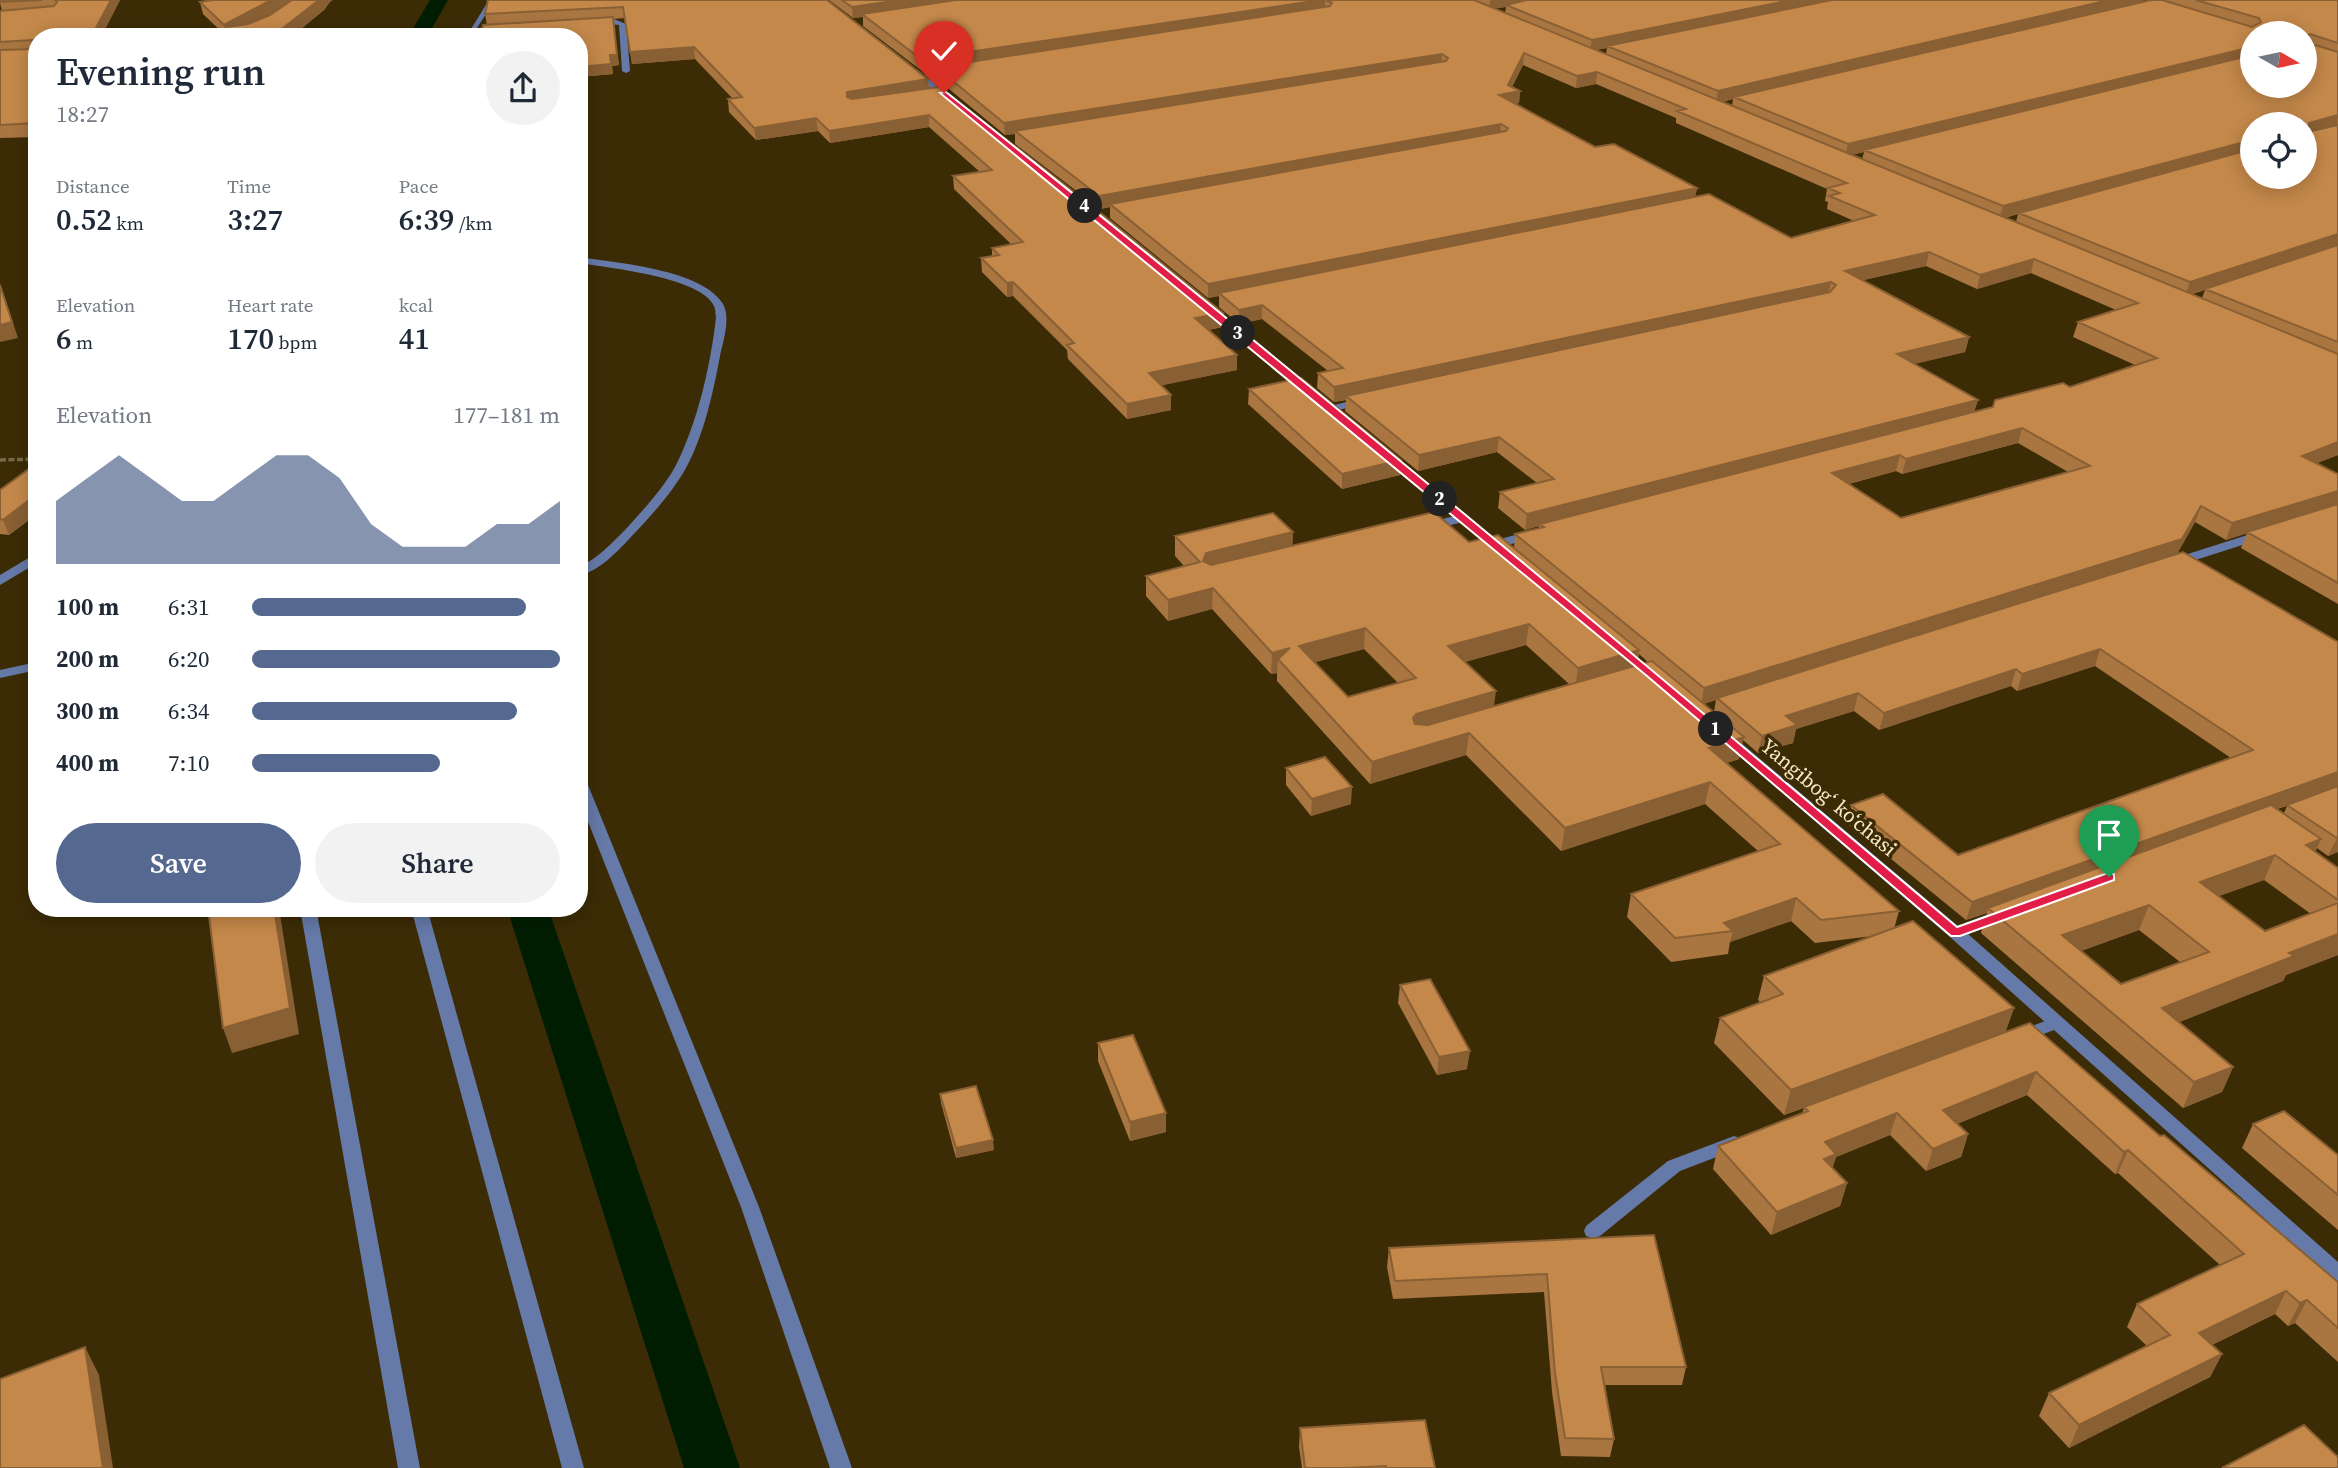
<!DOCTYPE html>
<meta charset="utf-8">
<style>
:root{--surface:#fff;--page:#f2f2f3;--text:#1f2937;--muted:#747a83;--accent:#556890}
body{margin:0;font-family:"Source Serif 4",serif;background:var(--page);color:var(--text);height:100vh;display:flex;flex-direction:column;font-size:26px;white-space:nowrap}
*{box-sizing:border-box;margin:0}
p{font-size:23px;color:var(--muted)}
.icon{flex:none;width:38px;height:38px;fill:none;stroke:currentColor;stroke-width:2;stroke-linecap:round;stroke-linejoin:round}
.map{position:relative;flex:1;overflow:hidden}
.panel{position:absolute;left:28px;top:28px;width:560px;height:889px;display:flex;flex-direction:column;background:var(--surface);border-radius:28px;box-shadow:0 4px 18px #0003}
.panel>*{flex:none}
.needle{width:46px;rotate:99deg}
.fabs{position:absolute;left:2240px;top:21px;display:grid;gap:14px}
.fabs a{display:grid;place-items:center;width:77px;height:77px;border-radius:50%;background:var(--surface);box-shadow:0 4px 18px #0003;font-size:35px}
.pin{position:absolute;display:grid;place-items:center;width:60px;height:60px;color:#fff;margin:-72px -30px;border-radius:50% 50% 50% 0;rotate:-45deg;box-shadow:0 0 7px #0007}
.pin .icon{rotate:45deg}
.km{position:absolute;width:35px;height:35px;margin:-18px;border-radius:50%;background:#222;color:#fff;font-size:19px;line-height:35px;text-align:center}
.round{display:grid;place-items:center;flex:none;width:74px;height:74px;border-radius:37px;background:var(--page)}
.head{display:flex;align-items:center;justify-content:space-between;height:119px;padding:0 28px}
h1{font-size:38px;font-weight:600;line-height:52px}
.metrics{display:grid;grid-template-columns:repeat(3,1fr);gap:10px;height:119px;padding:7px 28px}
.metrics div{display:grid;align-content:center}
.metrics b{font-size:30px;font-weight:600}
.metrics small{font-size:19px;font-weight:400}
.metrics p{font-size:19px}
.chart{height:196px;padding:14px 28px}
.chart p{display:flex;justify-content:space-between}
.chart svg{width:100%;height:126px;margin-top:7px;fill:var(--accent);opacity:.7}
.button{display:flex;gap:14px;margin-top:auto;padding:14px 28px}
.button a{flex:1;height:80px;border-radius:42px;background:var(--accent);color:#fff;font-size:28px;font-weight:600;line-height:80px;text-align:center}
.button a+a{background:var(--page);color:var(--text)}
ul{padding:0 28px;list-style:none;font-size:23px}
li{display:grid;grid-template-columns:112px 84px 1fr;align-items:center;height:52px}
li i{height:18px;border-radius:9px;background:var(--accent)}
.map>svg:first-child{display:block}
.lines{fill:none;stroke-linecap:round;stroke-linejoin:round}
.canal{fill:#001d02;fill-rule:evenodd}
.path{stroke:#796944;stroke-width:3.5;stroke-dasharray:6 2.5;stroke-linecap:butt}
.service{fill:#657aa8;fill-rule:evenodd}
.minor{fill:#657aa8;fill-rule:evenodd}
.wall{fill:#a97540;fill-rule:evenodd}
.shaded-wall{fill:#895f34}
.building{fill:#c4884a;stroke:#895f34;stroke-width:2;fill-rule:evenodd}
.route{fill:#e11d48;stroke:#fff;stroke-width:2}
.labels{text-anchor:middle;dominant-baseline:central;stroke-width:7;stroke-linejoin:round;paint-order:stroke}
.street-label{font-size:21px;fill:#f8e8c6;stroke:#3c2c06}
</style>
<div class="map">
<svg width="2338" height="1468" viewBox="0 0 2338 1468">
<rect width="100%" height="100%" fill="#3c2c06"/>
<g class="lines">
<path class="canal" d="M430,0H448L427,37H408Z
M507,908H548L740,1468H684Z"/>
<path class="path" d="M0,460L37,459"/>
<path class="service" d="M489,0H495L477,28L499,27L503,29L475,33L472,37H466Z
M614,19L626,24L630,71L626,73L622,71L619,25L592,22Z
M579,257C616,263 702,269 723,304C731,318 723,342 720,356C713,393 704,435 686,468C672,493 650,517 630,538C616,553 600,570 579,576V567C597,559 611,544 625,530C642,511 662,490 675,467C697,425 711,364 716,317C715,314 716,310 714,306C701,277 609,268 579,263Z
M1463,514L1469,518L1467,521L1430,530L1424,526L1426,523Z
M37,553V563L0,585V575Z
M37,662V670L0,678V670Z
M579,776L586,780L759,1207L852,1468H830L741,1207L579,799Z
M300,908H316L420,1468H398Z
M411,908H427L584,1468H562Z
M2056,1017L2062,1019L2064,1023L2062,1027L2022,1042L2016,1040L2014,1036L2016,1032Z
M1734,1136L1740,1138L1743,1143L1740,1148L1680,1171L1600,1236L1593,1238L1586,1236L1584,1231L1586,1226L1668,1161Z"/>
<path class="minor" d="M911,69H917L954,97V101H948L911,73Z
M1205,306H1211L1313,389V393H1305L1205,310Z
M1363,398L1368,401L1367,403L1330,412L1325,409L1326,407Z
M1386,452L1497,540L1533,530L1539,534L1537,537L1504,546L1506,549L1504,552H1496L1382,457L1380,455Z
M2260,531L2266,535L2264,538L2177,566L2173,567L2167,563L2169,560Z
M1728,735L1733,736L1958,926L1994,912H2006L2008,916L2006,920L1968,934L2338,1262V1281L2331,1278L1950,937L1723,742L1721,739L1723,736Z"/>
</g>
<path class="wall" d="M1,0H120L101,37H37V137L0,138V11H2L0,3Z
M488,0H827L928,79L929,88L1222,327L1209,330L1237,355V370L1162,385L1171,395V410L1127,419L1068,359L1067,350L1013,296L1007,297L982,272L981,258L992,256V248L1011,244L954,189L953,176L980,172L929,127L830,143L818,131L756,140L729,112L728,99H733L695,59L632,64L625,18L613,19L619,65L612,66L613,74L579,77V37L487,25L485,14Z
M829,0H2144L2141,2L2151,0H2338V455L2317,463L2338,474V604L2241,548L2247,533L2226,540L2195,522L2177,554L2338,642V852L2328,856L2317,848L2315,852L2338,868V955L2286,975L2283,981L2179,1022L2233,1067L2222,1092L2183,1108L1981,933L1987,913L1966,920L1847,823L1851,805L1958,855L2231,758L2095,666L2017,691L2011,686L1879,730L1854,711L1796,729L1793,743L1758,753L1743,740L1739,759L1727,763L1899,911L1894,929L2014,1008L2005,1033L2160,1136L2338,1282V1362L2295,1323L2288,1326L2275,1314L2212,1345L2222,1354L2210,1377L2069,1448L2039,1416L2049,1393L2147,1346L2127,1327L2137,1304L2220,1265L2118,1173L2115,1174L2027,1095L1957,1124L1968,1134L1961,1157L1926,1171L1890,1135L1836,1157L1832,1168L1847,1183L1840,1206L1771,1235L1713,1169L1718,1146L1802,1113L1804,1108L1784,1115L1714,1043L1720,1018L1761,1003L1758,1000L1764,976L1873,936L1815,943L1791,921L1730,942L1728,954L1671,962L1627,917L1631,894L1758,851L1705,804L1561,851L1466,755L1370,784L1277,681V673L1271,674L1212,609L1168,621L1146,596V576L1184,566L1175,556V536L1293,532L1292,546L1469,542L1514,548L1515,534L1539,528V526L1525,530L1498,508L1500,492L1537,483L1497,452L1418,471L1345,411L1346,400L1334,402L1317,388L1318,373L1328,371L1262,319L1239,324L1219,307V296L1208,298L1110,218V207L1100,209L1015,144V134L1005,135L949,89L932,80V70L922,71L863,26V17L853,18ZM1506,7L1505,13L1495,8H1497ZM2252,33L2305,86H2252ZM1607,48L1606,54L1596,50ZM1523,65L1576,88L1596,84L1676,118V123L1827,189L1825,201L1828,202L1827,209L1854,221L1791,238L1695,197L1697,188L1595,147L1516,104L1519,103L1520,91L1512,87ZM1733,99L1732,106L1723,102ZM2252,124L2305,177H2252ZM1864,152L1862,159L1852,155ZM2018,214L2016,222L2005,218ZM1926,266L1977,289L2031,273L2116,310L2078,322L2073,337L2135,365L2070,387L1974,412L1978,400L1914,364L1965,352L1969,337L1863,280ZM2205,290L2202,298L2192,294L2199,292ZM2018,443L2068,472L1901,518L1849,484L1896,471L1902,474ZM1526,645L1569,684L1494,706L1465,662ZM1364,649L1398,683L1348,697L1315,662ZM1639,654L1648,662L1637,665ZM1716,700L1714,712L1704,704L1706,703ZM2287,806L2284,813L2277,809ZM2264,880L2311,914L2265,931L2219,896ZM2139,930L2180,962L2121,984L2081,951Z
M200,2L329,3L324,10L291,37H227L203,14Z
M1249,389L1401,460L1400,475L1342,489L1248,404Z
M37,463V514L9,535L0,534V490Z
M1286,768L1351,804L1311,816L1286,785Z
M1400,985L1467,1069L1437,1075L1398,1003Z
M1098,1043L1166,1132L1130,1141L1098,1061Z
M940,1094L994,1150L956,1158L941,1103Z
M2253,1124L2338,1155V1230L2242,1148Z
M1654,1235L1686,1367L1682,1385H1605L1614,1439L1610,1457L1561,1456L1552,1392L1544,1292L1393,1299L1387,1267L1389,1248Z
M1300,1428L1435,1468H1302L1299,1447Z"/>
<path class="shaded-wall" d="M111,0H120L101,37H91Z
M271,0H297L234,34L226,27L229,37H227L224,25Z
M319,0H333L329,3L324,10L291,37H275L274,35Z
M900,0H976L862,14L863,17L853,18L852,7Z
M1321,0H1325V10L932,68V70L922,71L921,59Z
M1490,0H1548L1506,5V7L1489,9Z
M1791,0H1844L1607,46V48L1590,51L1592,40Z
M2109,0H2144L2141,3L1734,97L1733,99L1716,103L1718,91Z
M613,17L619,65L612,66L610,55Z
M694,47L695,59L632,64L630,52Z
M2252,47V57L1864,150V152L1845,156L1848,144Z
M1524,53L1523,65L1509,93L1520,91L1519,103L1498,107L1499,95L1508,85Z
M1442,54L1441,65L1015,131V134L1005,135L1004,123Z
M611,64L613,74L579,77V67Z
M1597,72L1596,84L1576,88L1577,76Z
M928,79L929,91L848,109L847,92Z
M929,115V127L830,143L829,131Z
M2338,115L2337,126L2305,135L2309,123Z
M816,118L818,131L756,140L754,128Z
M1501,124L1500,136L1110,204V207L1100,209L1099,196Z
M2252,140V151L1999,219L2003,206Z
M1697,188L1694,201L1219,293V296L1208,298V284Z
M2338,234V246L2185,296L2190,282Z
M1929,252L1926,266L1842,285L1845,271Z
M2034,259L2031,273L1977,289L1980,275Z
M1013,282V296L1007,297V283Z
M1831,282L1828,296L1346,396V400L1334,402V387Z
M0,283L18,338L0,342Z
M1262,305V319L1239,324V310Z
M1223,313L1222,327L1195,333V318Z
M1969,337L1965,352L1893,369L1897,354Z
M1237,355V370L1149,388V373Z
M1171,395V410L1127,419V404Z
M1978,400L1973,415L1540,524L1539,526L1525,530L1527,514Z
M2022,428L2018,443L1902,474L1906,459Z
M1499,437L1497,452L1418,471L1419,455Z
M2338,442V455L2296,471L2302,456Z
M1900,455L1896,471L1829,489L1832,473Z
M1401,460L1400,475L1342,489V474Z
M2338,491V505L2226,540L2232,523Z
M37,494V514L9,535L3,520Z
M2201,506L2195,522L2176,555L1717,698L1716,700L1701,705L1704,688Z
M1293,532L1292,553L1205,573L1203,561L1206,553Z
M1213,588L1212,609L1168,621V600Z
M1529,624L1526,645L1446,667L1448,646Z
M1365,628L1364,649L1298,667L1299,646Z
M1290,648L1278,659L1277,673L1271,674L1272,653Z
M2100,649L2095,666L2017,691L2022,674Z
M1639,650L1636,672L1575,689L1578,668Z
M2016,669L2011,686L1879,730L1884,713Z
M1496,691L1493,713L1414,735L1413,718L1416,714Z
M1858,693L1854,711L1796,729L1793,743L1758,753L1762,736L1786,716Z
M1469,733L1466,755L1370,784L1372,762Z
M1744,737L1739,759L1705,770L1709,748Z
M2338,772V787L1992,911L1988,908L1987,913L1966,920L1972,902Z
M1710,782L1705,804L1561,851L1565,828Z
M1352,787L1351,804L1311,816L1312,799Z
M2338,837V852L2328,856L2337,838Z
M2321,839L2310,864L2306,845Z
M2275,855L2264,880L2190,906L2200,882Z
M1796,898L1791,921L1730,942L1733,931L1724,923Z
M2149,905L2139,930L2053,961L2062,935Z
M274,908H279L299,1034L232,1053L223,1028Z
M2338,934V955L2286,975L2283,981L2152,1033L2162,1008L2289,953Z
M2014,1008L2005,1033L1784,1115L1791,1090Z
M1470,1051L1467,1069L1437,1075L1439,1057Z
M2233,1067L2222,1092L2183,1108L2194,1082Z
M2036,1072L2027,1095L1935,1133L1943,1110Z
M1166,1113V1132L1130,1141V1122Z
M1897,1113L1890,1135L1836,1157L1830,1177L1823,1162L1825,1142Z
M1968,1134L1961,1157L1926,1171L1933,1149Z
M993,1140L994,1150L956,1158V1148Z
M2128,1150L2118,1173L2115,1174L2124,1152Z
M1847,1183L1840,1206L1771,1235L1777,1212Z
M2286,1291L2275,1314L2188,1356L2199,1333Z
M2307,1300L2295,1323L2288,1326L2300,1303Z
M85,1347L99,1375L113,1468H103Z
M2222,1354L2210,1377L2069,1448L2079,1425Z"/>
<path class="building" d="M1,0H42L0,2Z
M55,0H111L91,37H37V123L0,125V50L33,49L35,42L33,40L0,42V11L54,6L57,2Z
M213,0H271L224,25L200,2Z
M292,0H319L274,35H265L264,37H237L226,27L248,24L270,15Z
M488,0H827L928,79L847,92V97L852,99L939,87L1092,206L1223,313L1195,318L1237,355L1149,373L1171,395L1127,404L1067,345L1074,343L1013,282L1007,283L981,258L999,255L992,248L1023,242L953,176L992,170L929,115L829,131L816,118L754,128L728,99L742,97L694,47L630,52L623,7L485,14Z
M842,0H900L852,7Z
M956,0H1321L921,59L862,14Z
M1326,0H1474L2338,354V442L2302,456L2338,474V491L2232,523L2201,506L2182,539L1704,688L1515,534L1544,527L1540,524L1993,407L1995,400L2063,383L2070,387L2157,358L2078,322L2138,303L2034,259L1980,275L1929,252L1845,271L1969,337L1897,354L1978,400L1527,514L1500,492L1554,479L1499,437L1419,455L1346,396L1830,292L1836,285L1831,282L1334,387L1318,373L1343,368L1262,305L1239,310L1219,293L1709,194L1791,238L1875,215L1829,196L1840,193L1828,188L1847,183L1677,111L1686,109L1597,72L1577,76L1524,53L1508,85L1520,91L1499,95L1595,147L1614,144L1697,188L1208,284L1110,204L1506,131L1508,128L1501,124L1099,196L1015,131L1446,61L1448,58L1442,54L1004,123L948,77L932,68L1330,6L1332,3ZM2022,428L2090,466L1901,518L1832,473L1900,455L1906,459Z
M1527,0H1791L1592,40L1506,5Z
M1832,0H2109L1718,91L1607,46Z
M2151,0H2162L2252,27L2261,22L2259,18L2196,0H2338V43L2310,34L2306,36L2308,43L2338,52V115L2309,123L2308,132L2338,125V234L2190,282L2019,213L2252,149V177H2305V124H2252V140L2003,206L1864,150L2252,55V86H2305V33H2252V47L1848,144L1734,97Z
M613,17L617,55H610L611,64L579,67V37H481L483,25Z
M2338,245V342L2205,289Z
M0,285L12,322L0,325Z
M1301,378L1401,460L1342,474L1249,389Z
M37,463V494L3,520L0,519V490Z
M2338,504V583L2247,532Z
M1434,512L1469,542L1498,535L1639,650L1578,668L1529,624L1448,646L1496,691L1416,714L1413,718L1415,724L1428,725L1652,661L1744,737L1709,748L1899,911L1821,920L1796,898L1724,923L1733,931L1675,938L1631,894L1780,844L1710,782L1565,828L1469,733L1372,762L1278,659L1290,648L1272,653L1213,588L1168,600L1146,576L1200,562L1175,536L1273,513L1293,532L1206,553L1203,561L1211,565ZM1365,628L1416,678L1348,697L1299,646Z
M2183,552L2338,642V772L1972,902L1851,805L1883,794L1958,855L2253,750L2100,649L2022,674L2016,669L1884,713L1858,693L1786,716L1797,725L1762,736L1717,698Z
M1325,757L1352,787L1312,799L1286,768Z
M2338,786V837L2337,838L2287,805Z
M2271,805L2321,839L2306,845L2338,868V900L2275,855L2200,882L2265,931L2338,903V934L2289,953L2294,956L2162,1008L2233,1067L2194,1082L1988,908ZM2149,905L2209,952L2121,984L2062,935Z
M208,908H274L290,1008L223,1028Z
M1913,921L2014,1008L1791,1090L1720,1018L1783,994L1764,976Z
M1430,979L1470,1051L1439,1057L1400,985Z
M2030,1023L2160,1136L2164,1135L2338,1282V1328L2307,1300L2300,1303L2286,1291L2199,1333L2222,1354L2079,1425L2049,1393L2170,1335L2137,1304L2244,1254L2128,1150L2124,1152L2036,1072L1943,1110L1968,1134L1933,1149L1897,1113L1825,1142L1836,1154L1824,1159L1847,1183L1777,1212L1718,1146L1808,1111L1804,1107Z
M1133,1035L1166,1113L1130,1122L1098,1043Z
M976,1086L993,1140L956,1148L940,1094Z
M2284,1111L2338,1155V1195L2253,1124Z
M1654,1235L1686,1367H1601L1614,1439L1565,1438L1555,1373L1547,1274L1395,1281L1389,1248Z
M85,1347L103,1468H0V1379Z
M1425,1420L1435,1468H1386V1466L1346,1468H1305L1300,1428Z
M2304,1425L2338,1457V1468H2222Z"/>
<path class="route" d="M946,92C1288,364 1623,645 1957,927L2105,874H2114V880L1960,936H1951L1647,676L940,93Z"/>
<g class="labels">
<g class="street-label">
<text transform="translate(1829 797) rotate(40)">Yangibogʻ koʻchasi</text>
</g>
</g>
</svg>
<div class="fabs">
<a><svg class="needle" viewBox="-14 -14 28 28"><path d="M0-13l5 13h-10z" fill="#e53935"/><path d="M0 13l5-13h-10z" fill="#747a83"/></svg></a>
<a><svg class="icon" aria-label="locate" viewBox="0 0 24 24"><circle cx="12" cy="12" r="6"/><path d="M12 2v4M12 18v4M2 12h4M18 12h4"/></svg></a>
</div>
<div class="pin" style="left:2109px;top:877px;background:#1e9e55"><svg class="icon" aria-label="arrive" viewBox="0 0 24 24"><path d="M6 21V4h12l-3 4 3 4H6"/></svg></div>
<div class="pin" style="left:944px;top:93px;background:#d93025"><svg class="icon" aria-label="check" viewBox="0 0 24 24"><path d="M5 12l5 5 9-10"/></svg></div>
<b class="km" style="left:1716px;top:729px">1</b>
<b class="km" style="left:1440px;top:499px">2</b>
<b class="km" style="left:1238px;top:333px">3</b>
<b class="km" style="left:1085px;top:206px">4</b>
<section class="panel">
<div class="head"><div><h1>Evening run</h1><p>18:27</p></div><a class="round"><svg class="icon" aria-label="share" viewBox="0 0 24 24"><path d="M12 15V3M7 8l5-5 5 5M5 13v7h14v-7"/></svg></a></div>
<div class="metrics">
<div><p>Distance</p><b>0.52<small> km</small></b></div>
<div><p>Time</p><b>3:27</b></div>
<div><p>Pace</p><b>6:39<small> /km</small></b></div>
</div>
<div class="metrics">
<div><p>Elevation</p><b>6<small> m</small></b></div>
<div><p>Heart rate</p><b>170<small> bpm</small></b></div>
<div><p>kcal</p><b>41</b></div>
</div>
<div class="chart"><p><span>Elevation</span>177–181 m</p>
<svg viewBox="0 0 160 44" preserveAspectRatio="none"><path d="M0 44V22L10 14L20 6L30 14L40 22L50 22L60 14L70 6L80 6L90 14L100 30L110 38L120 38L130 38L140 30L150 30L160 22V44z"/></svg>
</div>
<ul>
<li><b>100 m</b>6:31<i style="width:89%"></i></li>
<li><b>200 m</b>6:20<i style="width:100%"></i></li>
<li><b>300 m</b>6:34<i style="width:86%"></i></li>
<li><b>400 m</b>7:10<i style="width:61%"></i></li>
</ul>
<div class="button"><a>Save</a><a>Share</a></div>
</section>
</div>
